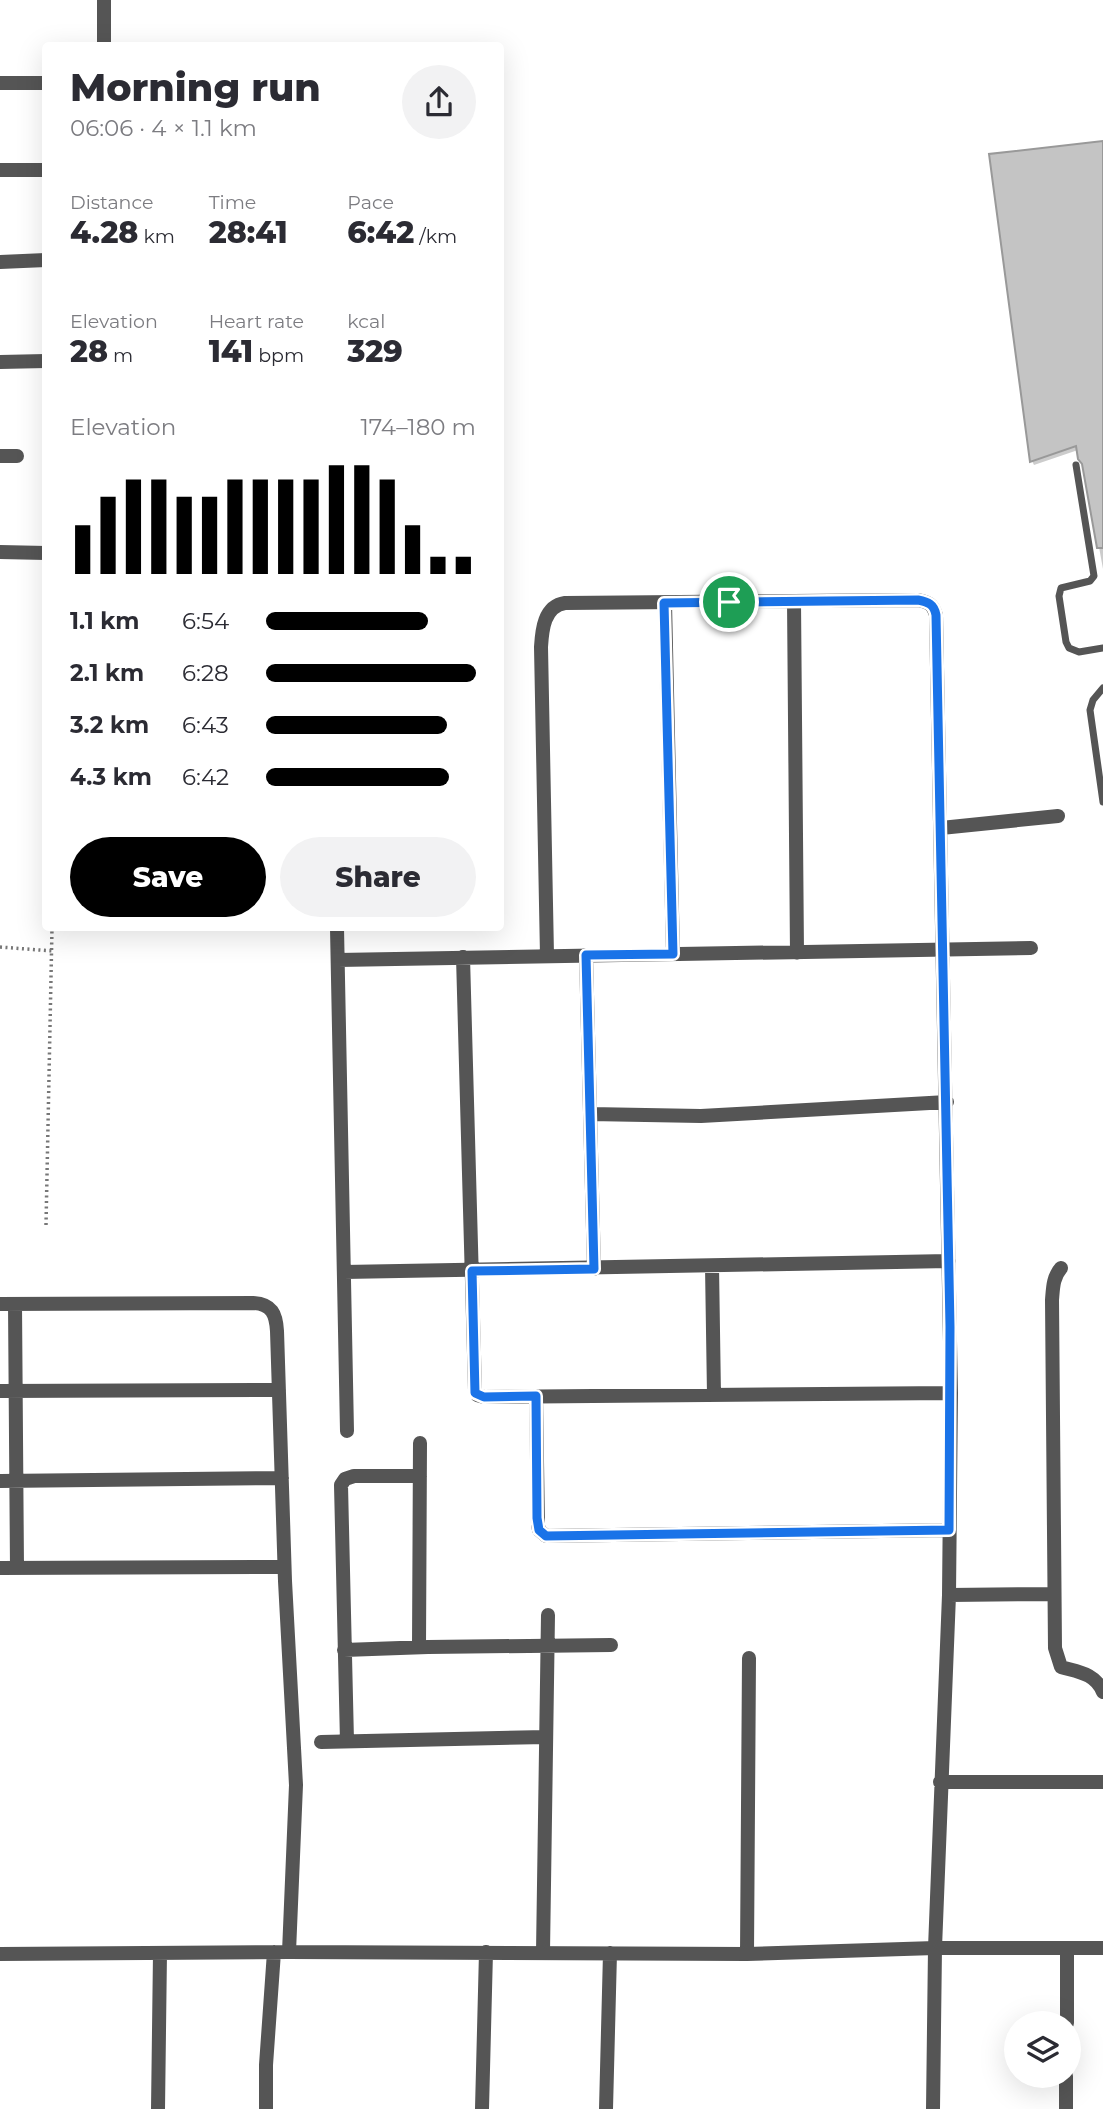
<!DOCTYPE html>
<meta charset="utf-8">
<style>
:root{--surface:#fff;--page:#f2f2f3;--text:#2b2b33;--muted:#7c7c81;--accent:#000}
body{margin:0;font-family:Montserrat,sans-serif;background:var(--page);color:var(--text);height:100vh;display:flex;flex-direction:column;font-size:26px;white-space:nowrap}
*{box-sizing:border-box;margin:0}
p{font-size:23px;color:var(--muted)}
.icon{flex:none;width:38px;height:38px;fill:none;stroke:currentColor;stroke-width:2;stroke-linecap:round;stroke-linejoin:round}
.map{position:relative;flex:1;overflow:hidden}
.sheet{position:absolute;left:42px;top:42px;width:462px;height:889px;display:flex;flex-direction:column;background:var(--surface);border-radius:7px;box-shadow:0 7px 28px #0002}
.sheet>*{flex:none}
.tools{position:absolute;left:1004px;top:2011px;display:grid;gap:14px}
.tools a{display:grid;place-items:center;width:77px;height:77px;border-radius:50%;background:var(--surface);box-shadow:0 7px 28px #0002;font-size:35px}
.pin{position:absolute;display:grid;place-items:center;width:60px;height:60px;color:#fff;margin:-30px;border:4px solid #fff;border-radius:50%;box-shadow:0 2px 7px #0007}
.round{display:grid;place-items:center;flex:none;width:74px;height:74px;border-radius:37px;background:var(--page)}
.overview{display:flex;align-items:center;justify-content:space-between;height:119px;padding:0 28px}
h1{font-size:38px;font-weight:800;line-height:52px}
.metrics{display:grid;grid-template-columns:repeat(3,1fr);gap:10px;height:119px;padding:7px 28px}
.metrics div{display:grid;align-content:center}
.metrics b{font-size:30px;font-weight:800}
.metrics small{font-size:19px;font-weight:400}
.metrics p{font-size:19px}
.chart{height:196px;padding:14px 28px}
.chart p{display:flex;justify-content:space-between}
.chart svg{width:100%;height:126px;margin-top:7px;stroke:var(--accent);stroke-width:6}
.action{display:flex;gap:14px;margin-top:auto;padding:14px 28px}
.action a{flex:1;height:80px;border-radius:42px;background:var(--accent);color:#fff;font-size:28px;font-weight:800;line-height:80px;text-align:center}
.action a+a{background:var(--page);color:var(--text)}
ul{padding:0 28px;list-style:none;font-size:23px}
li{display:grid;grid-template-columns:112px 84px 1fr;align-items:center;height:52px}
li i{height:18px;border-radius:9px;background:var(--accent)}
.map>svg:first-child{display:block}
.shadow{fill:#0003}
.building{fill:#c4c4c4;stroke:#999;stroke-width:2}
.lines{fill:none;stroke-linecap:round;stroke-linejoin:round}
.path{stroke:#777;stroke-width:3.5;stroke-dasharray:2 3.5;stroke-linecap:butt}
.lane{stroke:#555;stroke-width:7}
.street{stroke:#555;stroke-width:14}
.route-casing{stroke:#fff;stroke-width:14}
.route{stroke:#1a73e8;stroke-width:9}
</style>
<div class="map">
<svg width="1103" height="2109" viewBox="0 0 1103 2109">
<rect width="100%" height="100%" fill="#fff"/>
<path class="shadow" d="M1103,143V569L1084,465L1078,450L1034,465L1032,461Z"/>
<path class="building" d="M1103,141V548H1097L1082,464L1078,459L1076,446L1030,462L989,154Z"/>
<g class="lines">
<path class="path" d="M0,947L53,951
M46,1225L52,928"/>
<path class="lane" d="M1076,465L1094,576L1090,581L1061,588L1059,596L1066,642L1069,648L1079,652L1103,648
M1103,688L1093,700L1090,710L1103,802"/>
<path class="street" d="M104,0V46
M0,83H46
M0,170H46
M0,262L46,260
M0,362L46,361
M0,456H17
M0,552L46,553
M794,601L797,953
M665,603L673,954
M941,828L1058,816
M337,928L347,1431
M547,955L541,647C542,630 544,606 565,603L918,600C928,602 933,604 936,615L951,1393L949,1595L935,1948L933,2109
M586,955L594,1269
M463,957L475,1390L477,1395L484,1397L951,1393
M338,960L1031,948
M590,1114L701,1116L947,1102
M712,1266L714,1395
M1061,1268C1053,1277 1053,1288 1052,1300L1055,1648L1061,1667C1078,1672 1095,1673 1103,1692
M344,1272L949,1261
M0,1304L253,1303C272,1304 276,1314 277,1331L285,1581L296,1785L289,1952
M15,1304L17,1568
M0,1391L279,1390
M536,1396L538,1525L539,1530L546,1536L949,1530
M0,1481L282,1478
M0,1568L284,1567
M949,1595L1054,1594
M419,1647L420,1443
M344,1650L428,1647L611,1645
M347,1741L341,1485L345,1479L354,1476H420
M321,1742L546,1737
M940,1782H1103
M543,1952L548,1615
M0,1954L289,1952L747,1954L935,1948H1103
M747,1954L749,1658
M1067,2023V1948
M158,2109L160,1953
M266,2109V2065L274,1952
M482,2109L486,1952
M606,2109L610,1953
M1066,2109V2076"/>
</g>
<g class="lines">
<defs>
<path id="route" d="M918,600C928,602 934,604 936,615L950,1327L949,1530L546,1536L539,1530L537,1518L536,1396L484,1397L475,1393L472,1271L594,1269L586,955L673,954L664,603Z"/>
</defs>
<use href="#route" class="route-casing"/>
<use href="#route" class="route"/>
</g>
</svg>
<div class="tools">
<a><svg class="icon" aria-label="layers" viewBox="0 0 24 24"><path d="M12 4l9 5-9 5-9-5zM3 14l9 5 9-5"/></svg></a>
</div>
<div class="pin" style="left:729px;top:602px;background:#1e9e55"><svg class="icon" aria-label="arrive" viewBox="0 0 24 24"><path d="M6 21V4h12l-3 4 3 4H6"/></svg></div>
<section class="sheet">
<div class="overview"><div><h1>Morning run</h1><p>06:06 · 4 × 1.1 km</p></div><a class="round"><svg class="icon" aria-label="share" viewBox="0 0 24 24"><path d="M12 15V3M7 8l5-5 5 5M5 13v7h14v-7"/></svg></a></div>
<div class="metrics">
<div><p>Distance</p><b>4.28<small> km</small></b></div>
<div><p>Time</p><b>28:41</b></div>
<div><p>Pace</p><b>6:42<small> /km</small></b></div>
</div>
<div class="metrics">
<div><p>Elevation</p><b>28<small> m</small></b></div>
<div><p>Heart rate</p><b>141<small> bpm</small></b></div>
<div><p>kcal</p><b>329</b></div>
</div>
<div class="chart"><p><span>Elevation</span>174–180 m</p>
<svg viewBox="0 0 160 44" preserveAspectRatio="none"><path d="M5 44V27M15 44V17M25 44V11M35 44V11M45 44V17M55 44V17M65 44V11M75 44V11M85 44V11M95 44V11M105 44V6M115 44V6M125 44V11M135 44V27M145 44V38M155 44V38"/></svg>
</div>
<ul>
<li><b>1.1 km</b>6:54<i style="width:77%"></i></li>
<li><b>2.1 km</b>6:28<i style="width:100%"></i></li>
<li><b>3.2 km</b>6:43<i style="width:86%"></i></li>
<li><b>4.3 km</b>6:42<i style="width:87%"></i></li>
</ul>
<div class="action"><a>Save</a><a>Share</a></div>
</section>
</div>
